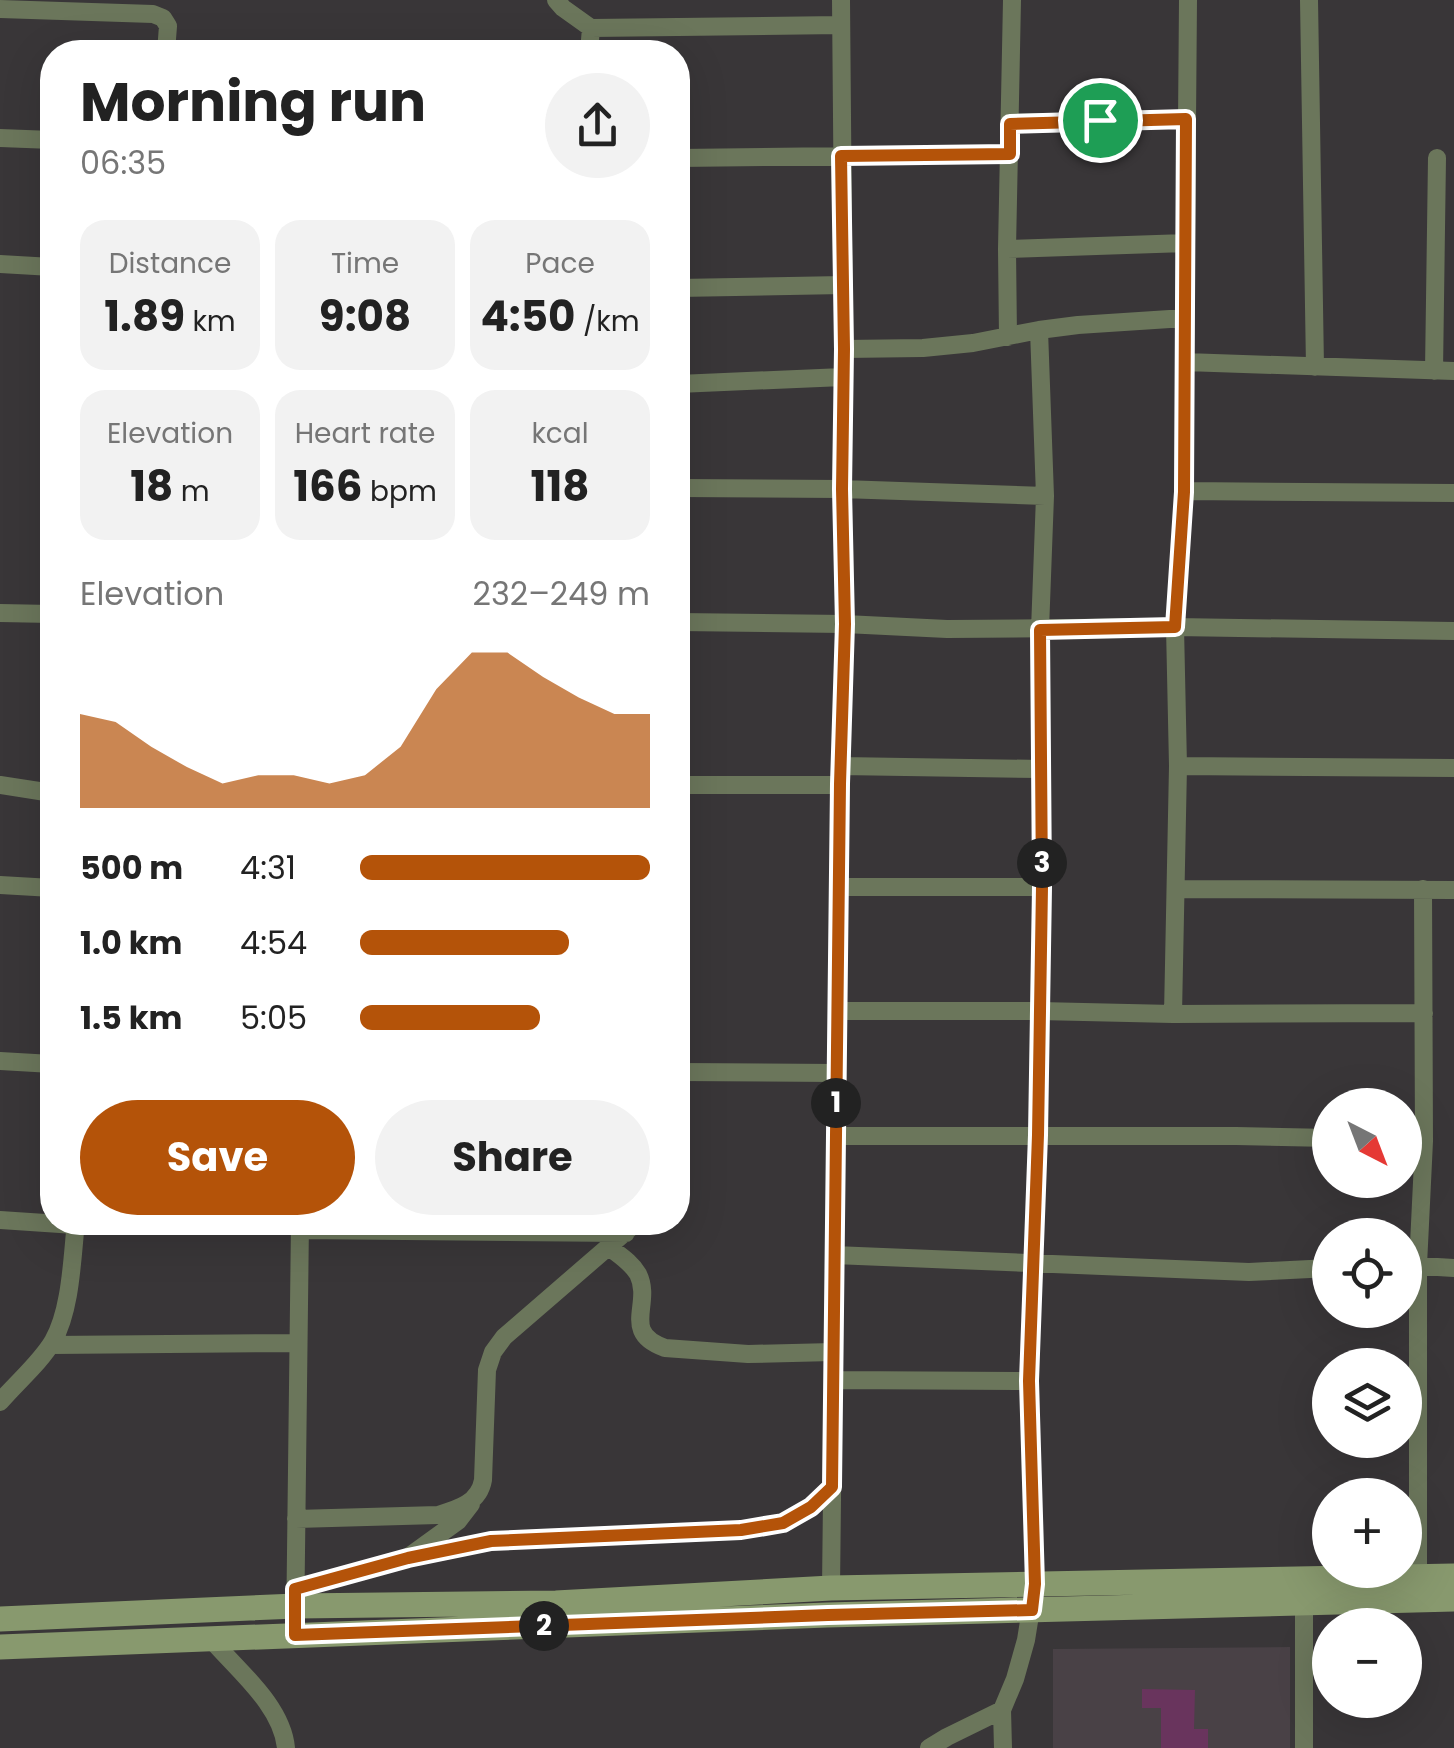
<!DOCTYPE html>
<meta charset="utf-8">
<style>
:root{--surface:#fff;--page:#f2f2f2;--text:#222;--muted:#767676;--accent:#b45309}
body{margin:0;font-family:Poppins,sans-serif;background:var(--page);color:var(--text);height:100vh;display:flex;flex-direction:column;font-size:38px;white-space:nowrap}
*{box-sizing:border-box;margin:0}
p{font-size:32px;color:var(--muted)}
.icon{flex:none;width:55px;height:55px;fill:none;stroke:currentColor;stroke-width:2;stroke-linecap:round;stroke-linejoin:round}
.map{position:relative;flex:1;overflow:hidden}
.drawer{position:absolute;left:40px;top:40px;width:650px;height:1195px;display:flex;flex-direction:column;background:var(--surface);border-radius:40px;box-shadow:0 10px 40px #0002}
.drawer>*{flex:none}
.needle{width:65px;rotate:138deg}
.buttons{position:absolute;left:1312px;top:1088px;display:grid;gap:20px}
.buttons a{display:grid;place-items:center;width:110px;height:110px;border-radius:50%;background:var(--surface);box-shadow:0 10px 40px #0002;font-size:50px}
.pin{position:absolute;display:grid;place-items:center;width:85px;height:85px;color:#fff;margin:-42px;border:5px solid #fff;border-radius:50%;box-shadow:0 2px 10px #0007}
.km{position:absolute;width:50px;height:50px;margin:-25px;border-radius:50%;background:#222;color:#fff;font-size:28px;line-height:50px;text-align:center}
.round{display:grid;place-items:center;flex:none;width:105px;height:105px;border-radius:52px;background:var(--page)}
.summary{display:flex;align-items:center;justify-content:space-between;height:170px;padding:0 40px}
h1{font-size:55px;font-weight:700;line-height:75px}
.metrics{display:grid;grid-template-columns:repeat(3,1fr);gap:15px;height:170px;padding:10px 40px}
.metrics div{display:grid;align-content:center;border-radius:25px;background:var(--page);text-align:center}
.metrics b{font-size:42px;font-weight:700}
.metrics small{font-size:28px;font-weight:400}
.metrics p{font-size:28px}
.chart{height:280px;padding:20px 40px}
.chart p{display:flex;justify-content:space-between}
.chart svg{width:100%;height:180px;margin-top:10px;fill:var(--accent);opacity:.7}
.action{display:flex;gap:20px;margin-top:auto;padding:20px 40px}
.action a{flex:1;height:115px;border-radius:60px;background:var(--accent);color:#fff;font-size:40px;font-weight:700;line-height:115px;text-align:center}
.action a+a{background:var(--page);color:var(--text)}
ul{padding:0 40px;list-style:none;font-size:32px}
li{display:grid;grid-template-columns:160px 120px 1fr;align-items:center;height:75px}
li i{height:25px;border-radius:12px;background:var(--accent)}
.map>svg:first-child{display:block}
.built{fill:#494146}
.building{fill:#69345d}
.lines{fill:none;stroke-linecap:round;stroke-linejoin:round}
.minor{stroke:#6b765b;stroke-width:18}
.secondary{stroke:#88996e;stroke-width:25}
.route-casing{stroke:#fff;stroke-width:20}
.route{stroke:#b45309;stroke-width:12}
</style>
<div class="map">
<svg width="1454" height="1748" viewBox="0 0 1454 1748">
<rect width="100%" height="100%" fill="#393638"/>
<path class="built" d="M1290,1647V1748H1053V1649Z"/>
<path class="building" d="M1142,1689L1195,1690L1194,1729H1208V1748H1161V1708H1142Z"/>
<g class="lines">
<path class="minor" d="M556,0L563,8L591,28L841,25
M1309,0L1315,367
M0,9L153,14L163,18L168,26L166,52
M589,52L591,28
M1010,123L1186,119
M0,138L52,140
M678,158L1009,154
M1007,249L1186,243
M0,264L52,267
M678,288L843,285
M1008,337L1007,249L1012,0
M844,349L923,348L973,343L1039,330L1078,325L1185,318
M1185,362L1454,371
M1434,371L1437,158
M678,384L843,377
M678,488L842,489L1045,496
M1184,491L1454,493
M0,613L52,614
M678,622L845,624L947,629L1175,627L1454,631
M841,766L1041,769
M1178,766L1454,768
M0,785L52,793
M678,787L682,785H840
M0,885L52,888
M839,887H1042
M1176,889L1454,890
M838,1011H1039L1173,1014L1424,1013
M1173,1014L1178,766L1175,627L1184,491L1188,0
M0,1061L52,1064
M678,1072L837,1073
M836,1136H1236L1330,1138
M0,1220L75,1225
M300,1230L626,1233
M609,1247C619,1255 631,1262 638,1274C653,1304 620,1332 665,1348L748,1354L833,1352
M834,1255L1249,1272L1330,1268
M1405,1265L1454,1268
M51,1345L298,1343
M833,1380L1029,1381
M0,1402C17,1382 40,1363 53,1341C71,1310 72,1258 76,1222
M296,1519L438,1515C458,1509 479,1503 483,1480L487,1370L493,1352L504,1337L637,1222
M411,1555L458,1521L471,1504
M1418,1576V1265L1424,1141L1423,889
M831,1588L840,785L845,624L842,489L844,349L841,0
M295,1589L407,1558L491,1541L741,1530L783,1523L811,1507L833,1487
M295,1635L300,1222
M210,1638C237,1670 282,1705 286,1748
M929,1748L947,1737L1002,1710
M1003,1748L1002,1710L1015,1679L1026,1640L1035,1584L1029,1381L1038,1135L1042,887L1040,630L1045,496L1039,330
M1304,1748V1604"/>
<path class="secondary" d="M0,1619L296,1606L556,1603L831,1588L1454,1576
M0,1647L827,1615L1454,1599"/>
</g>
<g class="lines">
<defs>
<path id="route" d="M1186,119L1184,492L1175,627L1040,630L1042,887L1038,1135L1029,1381L1035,1584L1032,1610L828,1615L295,1635V1589L408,1558L491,1541L741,1530L783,1523L811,1507L832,1487L840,784L845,624L842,489L844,349L841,156L1010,154V124Z"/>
</defs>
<use href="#route" class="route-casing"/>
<use href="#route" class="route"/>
</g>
</svg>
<div class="buttons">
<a><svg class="needle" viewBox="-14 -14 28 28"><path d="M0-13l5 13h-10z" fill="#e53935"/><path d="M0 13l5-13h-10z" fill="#767676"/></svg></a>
<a><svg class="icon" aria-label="locate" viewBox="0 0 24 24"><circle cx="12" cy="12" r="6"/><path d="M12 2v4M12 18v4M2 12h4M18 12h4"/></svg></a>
<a><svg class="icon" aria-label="layers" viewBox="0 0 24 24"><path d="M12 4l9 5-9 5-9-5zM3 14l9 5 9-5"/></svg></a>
<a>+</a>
<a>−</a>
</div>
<div class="pin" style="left:1100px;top:120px;background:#1e9e55"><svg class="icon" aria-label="arrive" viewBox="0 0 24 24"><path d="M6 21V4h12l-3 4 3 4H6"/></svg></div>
<b class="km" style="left:836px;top:1103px">1</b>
<b class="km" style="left:544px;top:1626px">2</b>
<b class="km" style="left:1042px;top:863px">3</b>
<section class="drawer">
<div class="summary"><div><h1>Morning run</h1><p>06:35</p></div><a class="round"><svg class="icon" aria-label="share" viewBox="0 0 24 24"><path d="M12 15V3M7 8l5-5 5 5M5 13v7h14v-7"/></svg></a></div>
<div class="metrics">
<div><p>Distance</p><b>1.89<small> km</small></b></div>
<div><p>Time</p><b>9:08</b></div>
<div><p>Pace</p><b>4:50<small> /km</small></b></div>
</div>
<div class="metrics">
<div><p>Elevation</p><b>18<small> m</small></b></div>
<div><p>Heart rate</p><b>166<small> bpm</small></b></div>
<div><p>kcal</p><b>118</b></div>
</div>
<div class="chart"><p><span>Elevation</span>232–249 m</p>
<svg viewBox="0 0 160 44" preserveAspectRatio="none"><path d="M0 44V21L10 23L20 29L30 34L40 38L50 36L60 36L70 38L80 36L90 29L100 15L110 6L120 6L130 12L140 17L150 21L160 21V44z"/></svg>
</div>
<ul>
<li><b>500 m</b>4:31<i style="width:100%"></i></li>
<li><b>1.0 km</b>4:54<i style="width:72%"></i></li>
<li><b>1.5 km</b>5:05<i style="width:62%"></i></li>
</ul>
<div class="action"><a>Save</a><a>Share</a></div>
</section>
</div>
